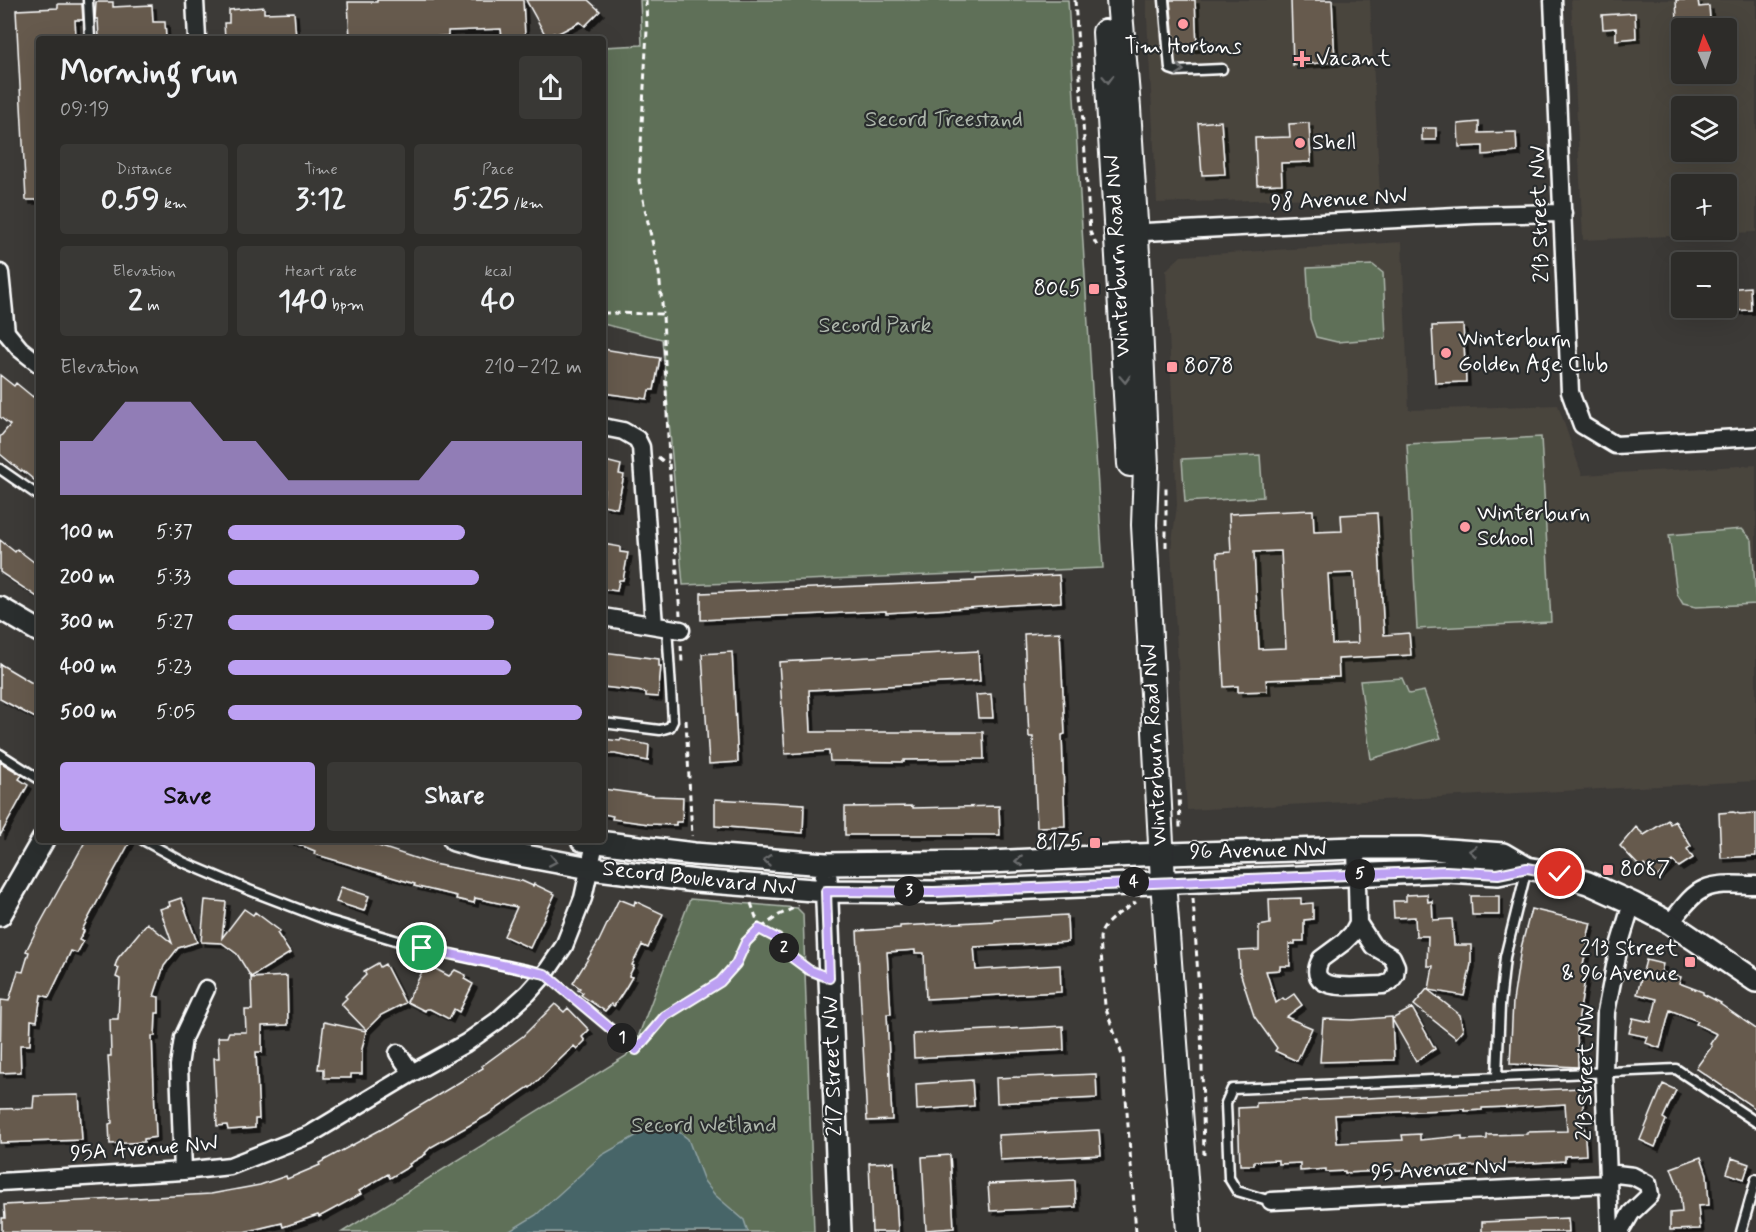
<!DOCTYPE html>
<meta charset="utf-8">
<style>
:root{--surface:#2d2c29;--page:#393835;--text:#f1f3f6;--muted:#a7a7a8;--line:#484846;--accent:#bca0f2}
body{margin:0;font-family:Mynerve,sans-serif;background:var(--page);color:var(--text);height:100vh;display:flex;flex-direction:column;font-size:22px;white-space:nowrap}
*{box-sizing:border-box;margin:0}
p{font-size:20px;color:var(--muted)}
.icon{flex:none;width:33px;height:33px;fill:none;stroke:currentColor;stroke-width:2;stroke-linecap:round;stroke-linejoin:round}
.map{position:relative;flex:1;overflow:hidden}
.drawer{position:absolute;left:36px;top:36px;width:570px;height:807px;display:flex;flex-direction:column;background:var(--surface);border-radius:6px;box-shadow:0 6px 24px #0002,0 0 0 2px var(--line)}
.drawer>*{flex:none}
.needle{width:39px;rotate:357deg}
.fabs{position:absolute;left:1671px;top:18px;display:grid;gap:12px}
.fabs a{display:grid;place-items:center;width:66px;height:66px;border-radius:6px;background:var(--surface);box-shadow:0 6px 24px #0002,0 0 0 2px var(--line);font-size:30px}
.pin{position:absolute;display:grid;place-items:center;width:51px;height:51px;color:#fff;margin:-26px;border:3px solid #fff;border-radius:50%;box-shadow:0 2px 6px #0007}
.km{position:absolute;width:30px;height:30px;margin:-15px;border-radius:50%;background:#222;color:#fff;font-size:16px;line-height:30px;text-align:center}
.round{display:grid;place-items:center;flex:none;width:63px;height:63px;border-radius:6px;background:var(--page)}
.overview{display:flex;align-items:center;justify-content:space-between;height:102px;padding:0 24px}
h1{font-size:33px;font-weight:700;line-height:45px}
.metrics{display:grid;grid-template-columns:repeat(3,1fr);gap:9px;height:102px;padding:6px 24px}
.metrics div{display:grid;align-content:center;border-radius:6px;background:var(--page);text-align:center}
.metrics b{font-size:30px;font-weight:700}
.metrics small{font-size:16px;font-weight:400}
.metrics p{font-size:16px}
.chart{height:168px;padding:12px 24px}
.chart p{display:flex;justify-content:space-between}
.chart svg{width:100%;height:108px;margin-top:6px;fill:var(--accent);opacity:.7}
.action{display:flex;gap:12px;margin-top:auto;padding:12px 24px}
.action a{flex:1;height:69px;border-radius:6px;background:var(--accent);color:#111;font-size:24px;font-weight:700;line-height:69px;text-align:center}
.action a+a{background:var(--page);color:var(--text)}
ul{padding:0 24px;list-style:none;font-size:20px}
li{display:grid;grid-template-columns:96px 72px 1fr;align-items:center;height:45px}
li i{height:15px;border-radius:8px;background:var(--accent)}
.map>svg:first-child{display:block}
.built{fill:#49443e;fill-rule:evenodd}
.green{fill:#5e6f58;stroke:#aeb7ac;stroke-width:1.5}
.water{fill:#476567;stroke:#91a3a4;stroke-width:1.5}
.building{fill:#665a4d;stroke:#fff;stroke-width:1.5;fill-rule:evenodd;filter:url(#shadow)}
.lines{fill:none;stroke-linecap:round;stroke-linejoin:round}
.service-casing{stroke:#fff;stroke-width:13}
.minor-casing{stroke:#fff;stroke-width:21}
.tertiary-casing{stroke:#fff;stroke-width:26}
.secondary-casing{stroke:#fff;stroke-width:28}
.path{stroke:#fff;stroke-width:3;stroke-dasharray:6 4.5;stroke-linecap:butt}
.service{stroke:#2a2d2e;stroke-width:8}
.minor{stroke:#2a2d2e;stroke-width:16}
.tertiary{stroke:#2a2d2e;stroke-width:21}
.secondary{stroke:#2a2d2e;stroke-width:24}
.oneway{stroke:#6a6c6d}
.route-casing{stroke:#fff;stroke-width:12}
.route{stroke:#bca0f2;stroke-width:8}
.poi-dot{fill:#ff9aa2;stroke:#2a2d2e;stroke-width:2}
.labels{text-anchor:middle;dominant-baseline:central;stroke-width:4.5;stroke-linejoin:round;paint-order:stroke}
.poi-label{font-size:22px;fill:#fff;stroke:#2a2d2e;text-anchor:start}
.park-label{font-size:22px;fill:#aeb7ac;stroke:#2a2d2e}
.street-label{font-size:22px;fill:#fff;stroke:#2a2d2e}
</style>
<div class="map">
<svg width="1756" height="1232" viewBox="0 0 1756 1232">
<defs>
<filter id="shadow"><feDropShadow dx="4" dy="4" stdDeviation="0" flood-color="#0009"/></filter>
</defs>
<rect width="100%" height="100%" fill="#3c3a37"/>
<filter id="ink" filterUnits="userSpaceOnUse"><feTurbulence type="fractalNoise" baseFrequency=".0167" numOctaves="2"/><feDisplacementMap in="SourceGraphic" scale="12" xChannelSelector="R" yChannelSelector="G"/><feConvolveMatrix kernelMatrix="1 2 1 2 8 2 1 2 1" color-interpolation-filters="sRGB"/></filter>
<g filter="url(#ink)">
<path class="built" d="M1146,0H1370L1380,196L1157,203Z
M1571,0H1756V232L1583,240ZM1682,28H1726V74H1682ZM1682,106H1726V152H1682ZM1682,184H1726V230H1682Z
M1402,242L1409,410L1558,405L1582,475L1756,465V781L1187,810L1171,549L1177,505L1166,270L1181,256Z"/>
<path class="green" d="M640,0H1068L1103,568L683,585L662,339L603,324V47L642,45Z
M1373,265L1383,273L1386,338L1337,342L1316,337L1310,319L1307,268Z
M1541,437L1551,622L1417,629L1407,444Z
M1260,455L1263,497L1185,502L1182,459Z
M1742,529L1752,540L1756,604L1696,607L1683,604L1677,594L1669,535Z
M1402,678L1409,694L1424,691L1441,738L1371,759L1360,681Z
M690,899L797,908L803,914L814,1232H342L626,1056L637,1040Z"/>
<path class="water" d="M670,1125L688,1139L704,1181L715,1195L744,1220L748,1232H508L536,1215L602,1155L646,1130Z"/>
<path class="building" d="M377,0H523L525,36L502,37L501,29L448,31V36L399,39H350L348,2H377Z
M526,0H588L600,11L585,26L580,22L555,35L554,33L546,36Z
M1170,0H1195L1197,48L1175,50Z
M1291,0H1332L1335,62L1293,65Z
M1676,0H1698L1699,7L1709,6L1710,19L1677,20Z
M96,2H113V7L152,5L153,22H165L166,39H99L98,19H95Z
M58,4H82L83,20H75L76,39H39V200H26L16,10L58,8Z
M264,7V13L294,12L296,39H225L224,23H229V10Z
M1635,13L1636,38L1616,40V28L1603,29L1602,15Z
M1221,121L1225,174L1202,175L1198,123Z
M1479,122V133L1516,132L1517,152L1483,155V146L1459,147L1458,124Z
M1309,123L1311,162L1281,163L1282,184L1257,185L1255,138L1290,137L1289,124Z
M1422,128H1436V140H1422Z
M1750,287L1751,310L1726,311V289Z
M1463,325L1466,382L1435,383L1432,326Z
M603,349L660,358L654,390H649L647,399L603,393Z
M0,375L14,386L16,383L33,397L39,389V484L22,470L21,471L0,454V437L10,425L0,417Z
M605,461L621,465L619,474L624,475L617,508L603,505Z
M1313,510L1314,532L1342,531L1341,515L1377,513L1384,635L1409,633L1411,655L1338,659L1339,677L1266,680L1267,691L1238,692V686L1224,687L1217,553L1231,552L1229,514ZM1281,551L1286,648L1259,649L1254,552ZM1354,573L1358,643L1332,644L1328,574Z
M0,540L15,552L17,549L39,566V598L0,572Z
M603,544L620,547V552L628,553L623,580H619L617,591L603,589Z
M1059,575L1061,602L886,613V611L701,620V593L976,581V579Z
M1060,632L1065,734L1062,735L1065,826L1037,827L1033,737H1029L1024,634Z
M978,651L980,681L809,690L811,732H983L984,759L904,760V762L830,761L829,751L785,754L779,662Z
M603,652L659,659V666H661L658,697L646,696V693L638,691L603,687Z
M732,652L738,762L709,764L702,654Z
M0,664L39,687V720L0,699Z
M991,694L993,718H978L976,695Z
M603,739L620,741L621,739L649,745L648,761L615,754H603Z
M0,762L22,775L19,779L28,785L0,836Z
M603,789L654,796L683,797L682,822H676V825L649,824L612,819L613,816L603,814Z
M715,799L804,804L803,833L715,826Z
M913,806V808L999,806L1000,835H845V807Z
M1733,812L1740,814L1756,813V856L1721,858L1719,813Z
M1668,820L1670,824L1675,821L1691,846L1687,849L1693,858L1679,867L1673,861L1656,878L1644,865L1641,868L1620,846L1636,827L1644,835Z
M86,840H131L82,930L84,931L79,940L83,942L77,953L71,951L49,997L41,995L37,1021L31,1020L30,1045H20L21,1072L0,1073L1,1000L9,1001L18,971L23,972L29,952L26,951L36,931Z
M288,840H365L373,843L372,844L433,864L522,881L533,886L534,884L555,894L530,948L504,936L517,907L475,898L474,903L456,899L457,896L414,886L415,884L314,854L315,851Z
M341,887L369,896L364,911L336,902Z
M1427,894L1428,902L1432,901L1433,920L1452,919L1454,945H1471V964L1464,996L1429,990L1433,966H1427L1428,936H1416L1415,917L1394,918L1393,901H1406V895Z
M1471,896H1499V915H1472Z
M181,898L197,942L178,948L164,966L154,996L159,997V1013H156L155,1036H152L156,1137L144,1139V1142L110,1144L109,1124L112,1123L108,1056H111L110,1019H118L120,979L116,977L119,968L115,966L118,958L147,923L172,943L160,909L170,906L169,902Z
M1301,898V904L1313,903V919L1304,920V941H1295V944H1289L1290,966H1280V970L1266,971L1276,1003L1283,998L1285,1000L1294,994L1302,1005L1286,1017L1312,1028L1297,1061L1275,1051L1277,1048L1254,1016L1240,972L1239,951L1259,950V926L1270,924L1269,899Z
M619,899L634,905L635,901L663,914L648,948L642,945L632,965L634,966L629,976L632,977L625,989L614,1006L611,1004L605,1011L581,995L583,993L578,990L580,988L573,983L599,941Z
M205,900L226,902L222,938L244,909L253,915L255,912L280,931L277,933L290,953L251,977L237,954L222,943L201,942Z
M1531,909L1591,923L1586,943H1588L1583,965L1587,966L1577,1029L1578,1067L1510,1064L1513,1001L1521,948Z
M1067,915L1068,942L974,947L976,970L1060,965L1061,992L926,999L924,953H915V950L887,952L891,1014H887L892,1120L867,1121L857,931L900,928V926L994,921V919Z
M1646,960L1663,964L1661,972L1681,977L1679,983L1703,992V994L1721,1003L1720,1004L1756,1029V1109L1696,1068L1712,1046L1710,1044L1717,1034L1696,1024L1698,1021L1670,1010L1660,1048L1646,1043L1648,1037L1629,1033L1633,1018L1651,1022L1657,999L1637,994Z
M378,963L380,967L385,964L405,1003L381,1015L366,1030L341,1004L347,998L345,996L366,975L364,971Z
M426,964L449,976L455,970L466,975L464,979L473,984L459,1012L454,1009L449,1019L430,1009H426L425,1011L407,1002Z
M287,976L288,1025L262,1026V1052H256L259,1119H255V1128L228,1130L227,1125L217,1126L214,1058H219L218,1037H227L229,1032H246L245,1010H252L251,978Z
M1427,989L1460,1015L1463,1030L1456,1038L1414,1005Z
M555,1004L564,1012L568,1008L589,1030L582,1037L585,1041L577,1049L574,1046L530,1088L529,1087L486,1116L431,1147L425,1153L426,1154L409,1164L410,1166L390,1178L388,1174L359,1191L361,1194L319,1217L318,1215L283,1227L282,1223L244,1232H2V1218H5L4,1205L211,1194L260,1185L286,1176L287,1179L320,1165L319,1163L382,1129L483,1068L482,1066L523,1036Z
M1412,1008L1435,1049L1416,1061L1392,1019Z
M1392,1017L1394,1060L1320,1062L1323,1019L1352,1020Z
M324,1022L366,1031L362,1049V1074H351V1078H324V1069H318Z
M1063,1026L1064,1050L914,1058L913,1034Z
M1096,1074L1097,1098L997,1103L996,1078Z
M972,1080L974,1106L917,1110L916,1084Z
M1663,1084L1676,1090L1663,1118L1666,1120L1655,1147L1640,1140Z
M1582,1088L1586,1155L1565,1156V1161L1345,1173V1171L1326,1172V1169L1300,1171V1163L1278,1164V1160L1254,1161V1165H1240L1238,1108L1256,1107V1103ZM1565,1104L1567,1131L1527,1132V1134L1487,1135V1139L1462,1140V1136L1420,1140V1134L1402,1135L1403,1140L1337,1143L1335,1115L1464,1109L1465,1111L1482,1110V1108L1506,1107V1108Z
M79,1095L82,1140L0,1143V1109L33,1108L34,1096Z
M1099,1130L1101,1155L1000,1160L998,1135Z
M950,1155L954,1228L926,1230L922,1157Z
M1701,1157L1707,1174L1709,1205L1698,1206L1700,1229L1670,1230V1213L1682,1212L1680,1191L1671,1168Z
M1732,1158L1749,1164L1744,1179L1727,1173Z
M894,1162L898,1232H872L869,1163Z
M1075,1180L1076,1207L990,1211L988,1184Z
M1568,1218L1569,1232H1482V1222Z"/>
<g class="lines">
<defs>
<path id="service" d="M88,0L90,39
M1164,0L1170,69L1176,71L1222,69
M0,469L39,496
M603,723L660,730L670,727L673,721L667,627
M0,754L39,779
M143,840L183,862L249,890L327,920L422,948L545,974
M1497,1076L1500,1005L1505,957L1527,868
M1271,1201L1237,1191L1229,1178L1226,1103L1232,1089L1676,1069L1756,1122
M1741,1232L1756,1179"/>
<path id="minor" d="M195,0L197,39
M1553,0L1570,392L1582,425L1615,445L1756,437
M1126,233L1475,215L1563,213
M0,273L6,332L20,349L39,364
M603,427L623,431L637,439L641,447L654,625
M603,617L681,630
M1356,848L1358,923L1373,946L1392,957L1396,966L1395,975L1390,982L1383,985C1365,985 1301,996 1321,959L1344,942L1352,934L1358,923
M1670,923C1680,912 1690,895 1704,889C1719,882 1740,885 1756,885
M398,1053L412,1073
M183,1171L179,1066L183,1038L206,989
M1608,1173L1633,1176L1648,1184L1650,1195L1631,1213L1620,1232
M0,1182L183,1171L230,1166L309,1135L412,1073L466,1043L497,1021L528,993L545,974L564,946L583,898L595,843
M1271,1201L1608,1184
M1610,1232L1604,1071L1606,1012L1619,946L1632,903"/>
<path id="tertiary" d="M0,608L39,631
M454,840L482,848L590,868L696,881L826,891L934,892L1446,871L1498,874L1527,868
M582,840L694,854L826,864L990,862L1137,855L1356,848H1420L1503,854L1527,868L1560,874L1588,883L1632,903L1670,923L1756,981
M826,877L840,1232
M0,915L43,840"/>
<path id="secondary" d="M1119,0L1128,108L1137,254L1146,467L1144,525L1163,881L1189,1232
M1105,32L1130,464"/>
</defs>
<use href="#service" class="service-casing"/>
<use href="#minor" class="minor-casing"/>
<use href="#tertiary" class="tertiary-casing"/>
<use href="#secondary" class="secondary-casing"/>
<path class="path" d="M646,0L647,30L639,181L659,273L663,314
M1075,0L1090,232L1097,246
M603,313L663,314L669,462L680,615
M658,457L663,461L669,462
M1166,547V485
M681,645L682,663
M686,720L692,836
M1179,790L1180,828
M1193,898L1201,1024L1204,1155
M751,903L760,929L778,938L786,953L813,972
M555,983L636,1050L665,1016L720,982L736,964L746,942L760,929L779,915L798,906
M1136,1232L1123,1058L1105,1006L1100,938C1102,921 1124,911 1136,902"/>
<use href="#service" class="service"/>
<use href="#minor" class="minor"/>
<use href="#tertiary" class="tertiary"/>
<use href="#secondary" class="secondary"/>
</g>
<defs><path id="oneway-chevron" d="M-2-3.5L2.5 0L-2 3.5" fill="none" stroke-width="1.6" stroke-linecap="round" stroke-linejoin="round" transform="scale(1.5)"/></defs>
<g class="oneway">
<use href="#oneway-chevron" transform="translate(1180 70) rotate(5)"/>
<use href="#oneway-chevron" transform="translate(1108 79) rotate(87)"/>
<use href="#oneway-chevron" transform="translate(1125 379) rotate(87)"/>
<use href="#oneway-chevron" transform="translate(1473 851) rotate(-175)"/>
<use href="#oneway-chevron" transform="translate(767 860) rotate(-175)"/>
<use href="#oneway-chevron" transform="translate(553 861) rotate(11)"/>
<use href="#oneway-chevron" transform="translate(1019 861) rotate(177)"/>
</g>
</g>
<g class="lines" filter="url(#ink)">
<defs>
<path id="route" d="M422,948L545,974L636,1050L665,1016L720,982L736,964L746,942L759,929L778,939L786,953L809,970L829,978L826,891L934,892L1446,871L1498,874L1527,868L1560,874"/>
</defs>
<use href="#route" class="route-casing"/>
<use href="#route" class="route"/>
</g>
<g class="poi-dot">
<circle cx="1183" cy="24" r="6"/>
<path d="M1299 50h6v6h6v6h-6v6h-6v-6h-6v-6h6z"/>
<circle cx="1300" cy="143" r="6"/>
<rect x="1088" y="283" width="12" height="12" rx="3"/>
<circle cx="1446" cy="353" r="6"/>
<rect x="1166" y="361" width="12" height="12" rx="3"/>
<circle cx="1465" cy="527" r="6"/>
<rect x="1089" y="837" width="12" height="12" rx="3"/>
<rect x="1602" y="864" width="12" height="12" rx="3"/>
<rect x="1684" y="956" width="12" height="12" rx="3"/>
</g>
<g class="labels">
<g class="poi-label">
<text x="1183" y="47" text-anchor="middle">Tim Hortons</text>
<text x="1316" y="59">Vacant</text>
<text x="1312" y="143">Shell</text>
<text x="1082" y="289" text-anchor="end">8065</text>
<text x="1458" y="340">Winterburn<tspan x="1458" dy="25">Golden Age Club</tspan></text>
<text x="1184" y="367">8078</text>
<text x="1477" y="514">Winterburn<tspan x="1477" dy="25">School</tspan></text>
<text x="1083" y="843" text-anchor="end">8175</text>
<text x="1620" y="870">8087</text>
<text x="1678" y="949" text-anchor="end">213 Street<tspan x="1678" dy="25">&amp; 96 Avenue</tspan></text>
</g>
<g class="park-label">
<text x="944" y="120">Secord Treestand</text>
<text x="875" y="326">Secord Park</text>
<text x="704" y="1126">Secord Wetland</text>
</g>
<g class="street-label">
<text transform="translate(1339 200) rotate(-3)">98 Avenue NW</text>
<text transform="translate(1540 214) rotate(-92)">213 Street NW</text>
<text transform="translate(1118 256) rotate(-93)">Winterburn Road NW</text>
<text transform="translate(1155 745) rotate(-93)">Winterburn Road NW</text>
<text transform="translate(1258 851) rotate(-1)">96 Avenue NW</text>
<text transform="translate(699 879) rotate(6)">Secord Boulevard NW</text>
<text transform="translate(833 1066) rotate(-92)">217 Street NW</text>
<text transform="translate(1586 1072) rotate(-89)">213 Street NW</text>
<text transform="translate(144 1149) rotate(-4)">95A Avenue NW</text>
<text transform="translate(1439 1170) rotate(-3)">95 Avenue NW</text>
</g>
</g>
</svg>
<div class="fabs">
<a><svg class="needle" viewBox="-14 -14 28 28"><path d="M0-13l5 13h-10z" fill="#e53935"/><path d="M0 13l5-13h-10z" fill="#a7a7a8"/></svg></a>
<a><svg class="icon" aria-label="layers" viewBox="0 0 24 24"><path d="M12 4l9 5-9 5-9-5zM3 14l9 5 9-5"/></svg></a>
<a>+</a>
<a>−</a>
</div>
<div class="pin" style="left:422px;top:948px;background:#1e9e55"><svg class="icon" aria-label="arrive" viewBox="0 0 24 24"><path d="M6 21V4h12l-3 4 3 4H6"/></svg></div>
<div class="pin" style="left:1560px;top:874px;background:#d93025"><svg class="icon" aria-label="check" viewBox="0 0 24 24"><path d="M5 12l5 5 9-10"/></svg></div>
<b class="km" style="left:622px;top:1038px">1</b>
<b class="km" style="left:784px;top:948px">2</b>
<b class="km" style="left:909px;top:891px">3</b>
<b class="km" style="left:1134px;top:882px">4</b>
<b class="km" style="left:1360px;top:874px">5</b>
<section class="drawer">
<div class="overview"><div><h1>Morning run</h1><p>09:19</p></div><a class="round"><svg class="icon" aria-label="share" viewBox="0 0 24 24"><path d="M12 15V3M7 8l5-5 5 5M5 13v7h14v-7"/></svg></a></div>
<div class="metrics">
<div><p>Distance</p><b>0.59<small> km</small></b></div>
<div><p>Time</p><b>3:12</b></div>
<div><p>Pace</p><b>5:25<small> /km</small></b></div>
</div>
<div class="metrics">
<div><p>Elevation</p><b>2<small> m</small></b></div>
<div><p>Heart rate</p><b>140<small> bpm</small></b></div>
<div><p>kcal</p><b>40</b></div>
</div>
<div class="chart"><p><span>Elevation</span>210–212 m</p>
<svg viewBox="0 0 160 44" preserveAspectRatio="none"><path d="M0 44V22L10 22L20 6L30 6L40 6L50 22L60 22L70 38L80 38L90 38L100 38L110 38L120 22L130 22L140 22L150 22L160 22V44z"/></svg>
</div>
<ul>
<li><b>100 m</b>5:37<i style="width:67%"></i></li>
<li><b>200 m</b>5:33<i style="width:71%"></i></li>
<li><b>300 m</b>5:27<i style="width:75%"></i></li>
<li><b>400 m</b>5:23<i style="width:80%"></i></li>
<li><b>500 m</b>5:05<i style="width:100%"></i></li>
</ul>
<div class="action"><a>Save</a><a>Share</a></div>
</section>
</div>
